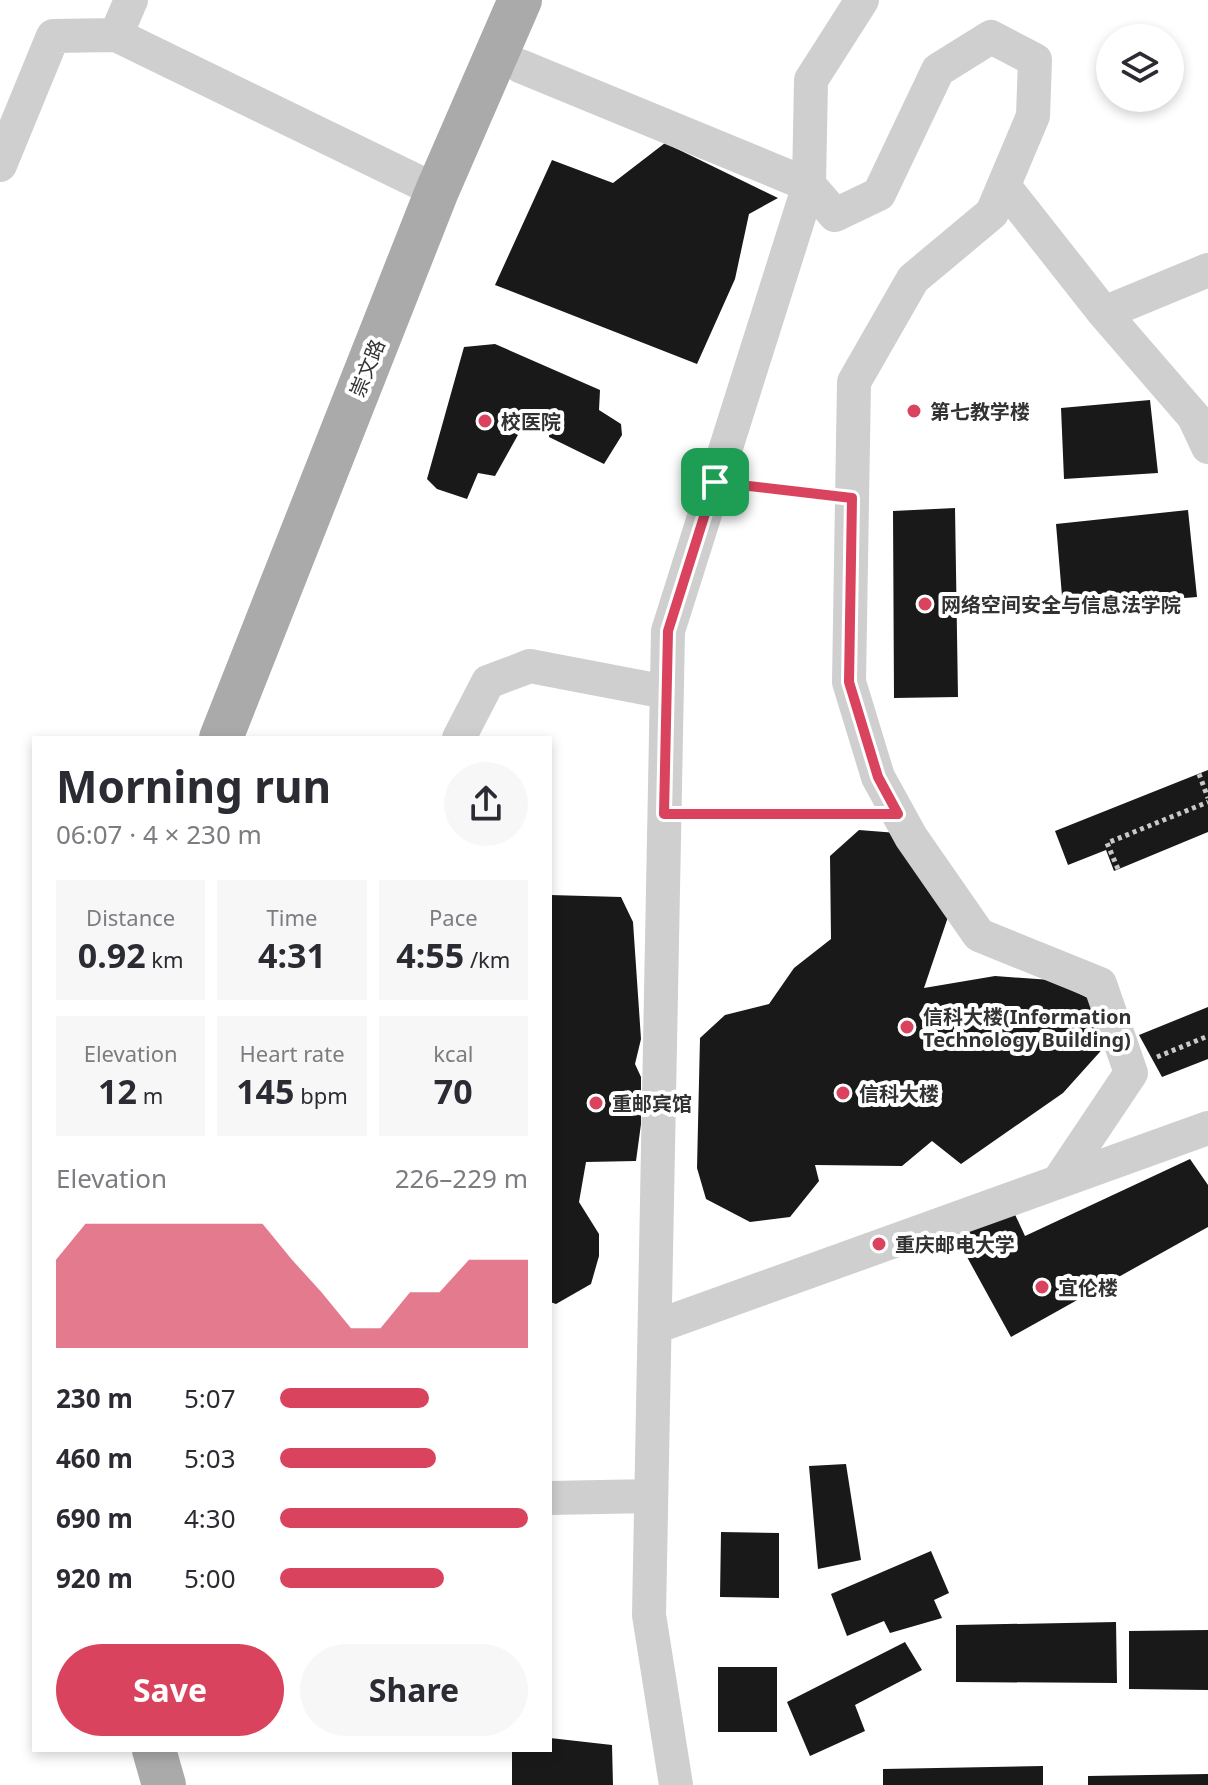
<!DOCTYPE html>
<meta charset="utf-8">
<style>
:root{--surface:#fff;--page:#f7f7f7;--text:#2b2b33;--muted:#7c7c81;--accent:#da435d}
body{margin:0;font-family:"Noto Sans","Noto Sans SC",sans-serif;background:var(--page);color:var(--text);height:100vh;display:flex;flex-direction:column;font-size:30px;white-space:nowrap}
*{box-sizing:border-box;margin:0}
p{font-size:26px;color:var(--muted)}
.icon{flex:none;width:44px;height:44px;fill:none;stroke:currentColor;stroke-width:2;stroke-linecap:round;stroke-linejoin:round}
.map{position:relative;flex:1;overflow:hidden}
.side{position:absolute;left:32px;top:736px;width:520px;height:1016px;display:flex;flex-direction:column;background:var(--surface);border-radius:0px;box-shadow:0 4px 12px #0003}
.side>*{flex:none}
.controls{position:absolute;left:1096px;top:24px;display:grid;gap:16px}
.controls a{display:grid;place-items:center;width:88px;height:88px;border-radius:50%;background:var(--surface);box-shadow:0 4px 12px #0003;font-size:40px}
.pin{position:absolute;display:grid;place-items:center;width:68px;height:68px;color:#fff;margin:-34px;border-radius:16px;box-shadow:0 4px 12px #0006}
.round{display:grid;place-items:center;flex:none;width:84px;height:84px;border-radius:42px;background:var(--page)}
.overview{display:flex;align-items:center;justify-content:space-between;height:136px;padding:0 24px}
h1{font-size:44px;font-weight:700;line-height:60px}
.figures{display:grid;grid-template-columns:repeat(3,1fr);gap:12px;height:136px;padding:8px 24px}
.figures div{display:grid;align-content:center;border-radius:0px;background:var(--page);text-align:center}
.figures b{font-size:34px;font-weight:700}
.figures small{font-size:22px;font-weight:400}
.figures p{font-size:22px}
.chart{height:224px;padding:16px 24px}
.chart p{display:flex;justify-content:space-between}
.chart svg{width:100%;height:144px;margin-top:8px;fill:var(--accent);opacity:.7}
.button{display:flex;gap:16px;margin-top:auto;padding:16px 24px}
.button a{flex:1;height:92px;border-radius:48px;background:var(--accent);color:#fff;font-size:32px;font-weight:700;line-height:92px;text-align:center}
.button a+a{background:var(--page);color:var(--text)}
ul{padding:0 24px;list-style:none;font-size:26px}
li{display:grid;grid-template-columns:128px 96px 1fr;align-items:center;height:60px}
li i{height:20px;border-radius:10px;background:var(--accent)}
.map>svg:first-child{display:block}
.building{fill:#191919}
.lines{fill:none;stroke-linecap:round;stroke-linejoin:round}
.path{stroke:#c9c9c9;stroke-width:5;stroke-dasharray:4 4;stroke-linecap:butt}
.minor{stroke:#cfcfcf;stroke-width:34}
.major{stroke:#aaa;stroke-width:44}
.route-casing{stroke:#fff;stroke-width:16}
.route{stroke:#da435d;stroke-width:10}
.poi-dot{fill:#da435d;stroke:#fff;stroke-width:3}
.labels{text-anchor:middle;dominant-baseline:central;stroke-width:8;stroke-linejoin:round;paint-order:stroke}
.street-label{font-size:20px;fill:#323232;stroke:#fff}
.poi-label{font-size:20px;font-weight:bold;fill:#323232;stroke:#fff;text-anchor:start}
</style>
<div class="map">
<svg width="1208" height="1785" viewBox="0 0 1208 1785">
<rect width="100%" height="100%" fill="#fff"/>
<path class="building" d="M665,143L778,198L749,214L735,279L697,364L495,285L552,160L613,183Z
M495,344L600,390L599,410L621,424L622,435L604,464L549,437V426L528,417L495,476L478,473L467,499L437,489L427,479L464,347Z
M1150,400L1158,473L1064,479L1061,408Z
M955,508L958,697L894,698L893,511Z
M1188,510L1197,597L1063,608L1056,524Z
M1208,770V832L1114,871L1106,850L1068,865L1055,831Z
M859,830L897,833L949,914L924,988L995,976L1051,980L1092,1000L1107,1044L1063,1093L961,1164L932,1141L902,1166L815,1165L819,1181L790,1217L750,1222L706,1199L697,1168L700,1038L725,1015L769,1004L794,968L831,939L830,856Z
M550,895L621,897L633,922L641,1039L635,1064L641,1077V1124L636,1161L586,1162L579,1202L599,1234V1256L591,1284L556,1304L550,1302Z
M1208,1007V1059L1162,1077L1139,1035Z
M1190,1159L1208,1185V1227L1011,1337L956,1237L1012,1208L1025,1236Z
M846,1464L861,1560L818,1569L809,1466Z
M721,1532L779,1533V1598L720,1597Z
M931,1551L949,1593L934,1600L942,1618L890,1633L884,1621L847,1636L831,1594Z
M1116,1622L1117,1683L956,1682V1625Z
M1208,1630V1690L1129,1689V1631Z
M905,1642L922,1670L855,1705L865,1731L810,1756L787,1702Z
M718,1667H777V1732H718Z
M550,1738L612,1745L613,1785H512V1750H550Z
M1043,1766V1785H883V1769Z
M1208,1774V1785H1088V1776Z"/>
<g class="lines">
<path class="path" d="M746,485L823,494
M1199,774L1208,798
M695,814H865
M1118,869L1107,843L1208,802
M1157,1057L1208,1036"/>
<path class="minor" d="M116,35L131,0
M520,66L809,185L835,215L879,194L938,70L991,37L1035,60L1033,116L992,213L913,279L854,382L849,682L878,777L911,837L979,935L1100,984L1131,1073L1058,1182
M0,165L53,36L116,35L437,191
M1004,186L1104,313L1194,417L1208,447
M1104,313L1208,270
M459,738L488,682L530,666L666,692
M655,1327L1208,1128
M550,1498L651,1496
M676,1785L649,1615L668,631L809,185L811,80L862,0"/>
<path class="major" d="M221,738L437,191L520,0
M154,1750L164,1785"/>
</g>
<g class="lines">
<defs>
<path id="route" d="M715,482L852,498L849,682L878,777L898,814H664L668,631Z"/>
</defs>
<use href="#route" class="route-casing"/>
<use href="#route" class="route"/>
</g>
<g class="poi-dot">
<circle cx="914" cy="411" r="8"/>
<circle cx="485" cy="421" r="8"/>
<circle cx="925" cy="604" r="8"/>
<circle cx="907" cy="1027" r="8"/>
<circle cx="843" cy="1093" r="8"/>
<circle cx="596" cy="1103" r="8"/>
<circle cx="879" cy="1244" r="8"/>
<circle cx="1042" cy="1287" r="8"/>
</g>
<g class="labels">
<g class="street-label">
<text transform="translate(367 368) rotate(-68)">崇文路</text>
</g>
<g class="poi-label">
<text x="930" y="411">第七教学楼</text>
<text x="501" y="421">校医院</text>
<text x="941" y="604">网络空间安全与信息法学院</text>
<text x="923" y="1016">信科大楼(Information<tspan x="923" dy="23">Technology Building)</tspan></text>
<text x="859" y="1093">信科大楼</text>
<text x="612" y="1103">重邮宾馆</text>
<text x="895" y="1244">重庆邮电大学</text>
<text x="1058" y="1287">宜伦楼</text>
</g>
</g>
</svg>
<div class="controls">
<a><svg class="icon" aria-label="layers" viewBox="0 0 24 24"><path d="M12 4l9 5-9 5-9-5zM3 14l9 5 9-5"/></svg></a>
</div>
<div class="pin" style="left:715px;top:482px;background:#1e9e55"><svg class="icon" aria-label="arrive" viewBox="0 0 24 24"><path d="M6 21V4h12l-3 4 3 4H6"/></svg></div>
<section class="side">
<div class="overview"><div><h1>Morning run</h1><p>06:07 · 4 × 230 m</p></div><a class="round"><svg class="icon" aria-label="share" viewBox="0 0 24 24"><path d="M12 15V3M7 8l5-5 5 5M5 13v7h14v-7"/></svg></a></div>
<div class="figures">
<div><p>Distance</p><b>0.92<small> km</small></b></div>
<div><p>Time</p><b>4:31</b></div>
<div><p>Pace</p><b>4:55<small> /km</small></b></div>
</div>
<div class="figures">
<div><p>Elevation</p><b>12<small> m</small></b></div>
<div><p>Heart rate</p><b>145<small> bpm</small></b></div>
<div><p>kcal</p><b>70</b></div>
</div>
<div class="chart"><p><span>Elevation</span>226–229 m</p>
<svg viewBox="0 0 160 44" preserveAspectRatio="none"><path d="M0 44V17L10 6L20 6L30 6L40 6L50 6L60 6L70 6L80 17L90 27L100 38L110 38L120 27L130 27L140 17L150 17L160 17V44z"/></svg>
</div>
<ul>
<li><b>230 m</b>5:07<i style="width:60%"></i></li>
<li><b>460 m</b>5:03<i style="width:63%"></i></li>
<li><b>690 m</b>4:30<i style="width:100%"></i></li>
<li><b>920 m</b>5:00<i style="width:66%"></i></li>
</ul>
<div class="button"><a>Save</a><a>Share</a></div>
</section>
</div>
